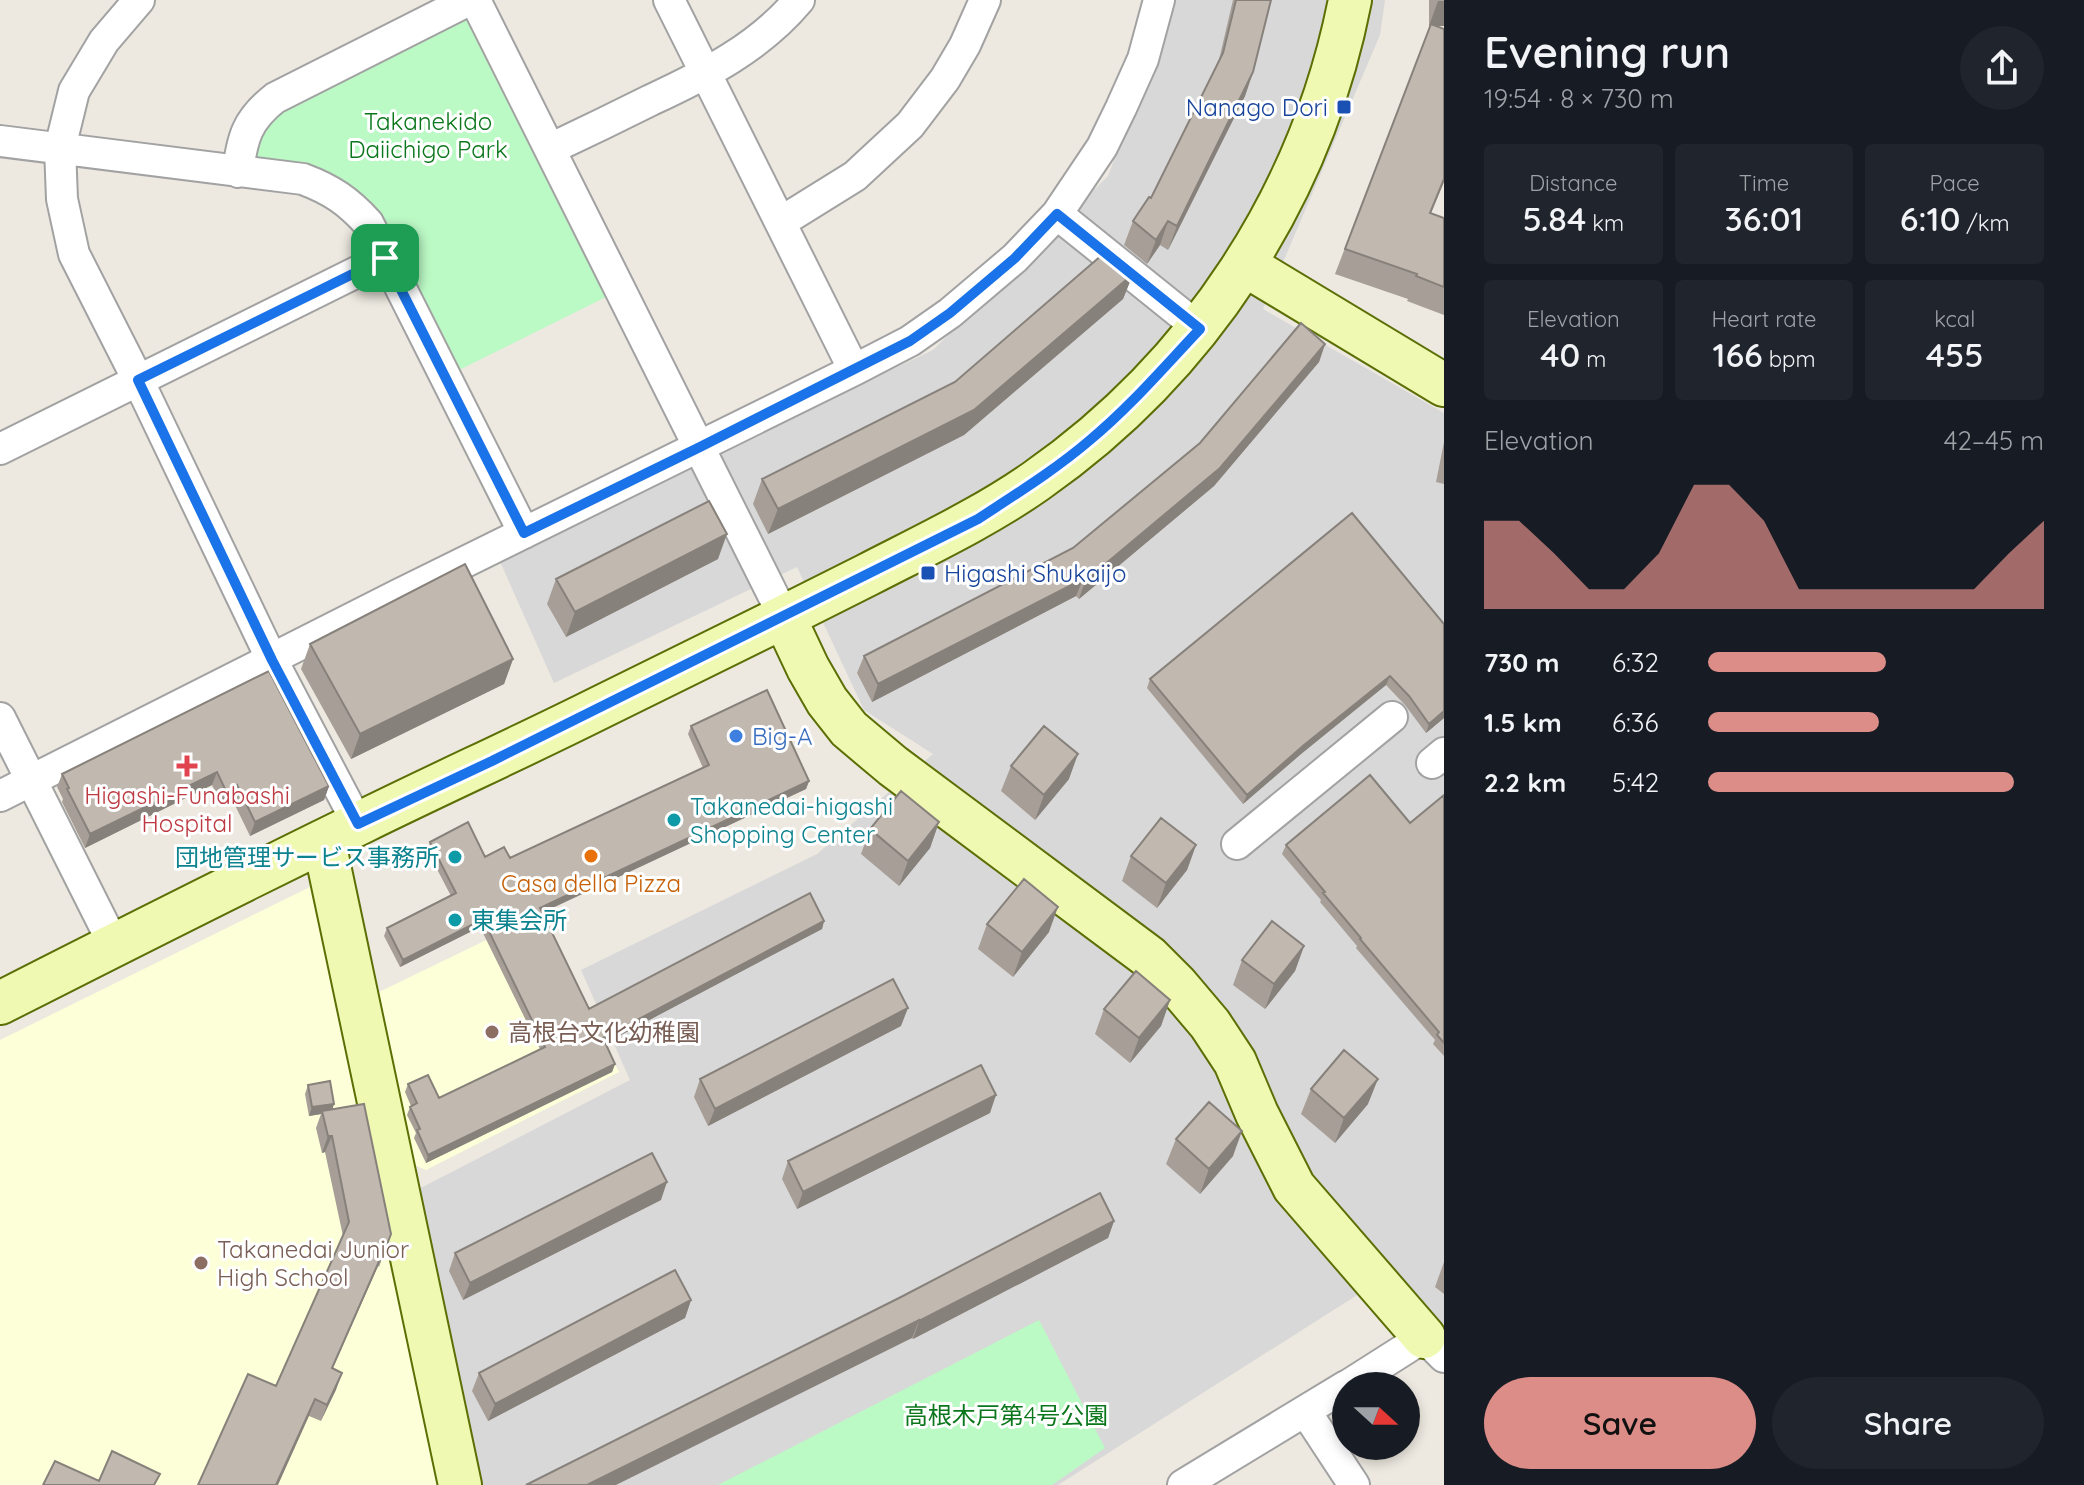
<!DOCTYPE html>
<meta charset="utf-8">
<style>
:root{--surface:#171b24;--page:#20242c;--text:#f1f3f6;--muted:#9ea1a6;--accent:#dd8d88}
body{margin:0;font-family:Quicksand,"Noto Sans JP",sans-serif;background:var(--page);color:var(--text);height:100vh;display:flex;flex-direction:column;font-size:30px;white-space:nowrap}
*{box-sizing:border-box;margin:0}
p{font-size:26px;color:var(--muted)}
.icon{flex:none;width:44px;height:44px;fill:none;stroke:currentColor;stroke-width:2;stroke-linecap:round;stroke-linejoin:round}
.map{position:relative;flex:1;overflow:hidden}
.panel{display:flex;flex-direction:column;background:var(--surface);width:640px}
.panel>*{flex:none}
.needle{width:52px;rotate:111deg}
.buttons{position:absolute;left:1332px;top:1372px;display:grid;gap:16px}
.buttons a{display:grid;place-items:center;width:88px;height:88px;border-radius:50%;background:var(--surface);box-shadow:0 4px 12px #0003;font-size:40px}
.pin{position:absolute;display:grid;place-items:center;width:68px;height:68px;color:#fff;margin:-34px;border-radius:16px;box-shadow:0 4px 12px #0006}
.round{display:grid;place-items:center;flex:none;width:84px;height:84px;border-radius:42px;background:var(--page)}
.head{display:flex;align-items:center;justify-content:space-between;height:136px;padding:0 40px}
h1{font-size:44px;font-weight:600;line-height:60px}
.stats{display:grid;grid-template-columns:repeat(3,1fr);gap:12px;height:136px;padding:8px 40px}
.stats div{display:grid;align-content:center;border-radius:8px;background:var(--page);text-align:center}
.stats b{font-size:34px;font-weight:600}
.stats small{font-size:22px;font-weight:400}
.stats p{font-size:22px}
.chart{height:224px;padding:16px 40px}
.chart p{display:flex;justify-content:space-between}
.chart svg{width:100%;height:144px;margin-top:8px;fill:var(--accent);opacity:.7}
.action{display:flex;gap:16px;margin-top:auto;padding:16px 40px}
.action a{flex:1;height:92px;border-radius:48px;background:var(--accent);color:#111;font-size:32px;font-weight:600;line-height:92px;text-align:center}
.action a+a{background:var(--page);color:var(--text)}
ul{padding:0 40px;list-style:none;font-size:26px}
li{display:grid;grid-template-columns:128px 96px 1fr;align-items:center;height:60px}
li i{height:20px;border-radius:10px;background:var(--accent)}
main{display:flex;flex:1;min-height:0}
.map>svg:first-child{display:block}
.residential{fill:#d9d8d8}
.education{fill:#fcffd7}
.park{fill:#bbf9c5}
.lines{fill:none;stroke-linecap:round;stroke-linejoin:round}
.street-casing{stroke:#a2a2a2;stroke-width:34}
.secondary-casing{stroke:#5b6f05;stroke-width:46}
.street{stroke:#fff;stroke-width:30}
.secondary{stroke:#f0f9b2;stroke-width:42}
.wall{fill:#a69e97}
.shaded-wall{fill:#87817b}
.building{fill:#c1b8b0;stroke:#87817b;stroke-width:2}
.route-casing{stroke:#fff;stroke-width:16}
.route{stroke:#1a73e8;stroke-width:10}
.transit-dot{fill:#1a4fb4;stroke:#fff;stroke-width:3}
.shop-dot{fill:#3f7fe0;stroke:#fff;stroke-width:3}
.health-dot{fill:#e0444e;stroke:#fff;stroke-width:3}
.culture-dot{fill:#0f9aa8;stroke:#fff;stroke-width:3}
.food-dot{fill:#e8710a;stroke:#fff;stroke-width:3}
.education-dot{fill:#8d6e63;stroke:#fff;stroke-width:3}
.labels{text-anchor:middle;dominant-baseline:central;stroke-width:6;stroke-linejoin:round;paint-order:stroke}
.transit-label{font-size:24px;fill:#164399;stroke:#fff;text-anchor:end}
.park-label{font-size:24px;fill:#0b771c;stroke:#fff}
.shop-label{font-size:24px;fill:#366cbe;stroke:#fff;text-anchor:start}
.health-label{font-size:24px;fill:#be3a42;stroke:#fff}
.culture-label{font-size:24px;fill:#0d838f;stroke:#fff;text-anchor:start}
.food-label{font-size:24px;fill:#c56008;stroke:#fff}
.education-label{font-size:24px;fill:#785e54;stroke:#fff;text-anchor:start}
</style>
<main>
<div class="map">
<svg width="1444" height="1485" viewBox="0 0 1444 1485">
<rect width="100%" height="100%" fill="#ede9e0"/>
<path class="residential" d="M1175,0H1385L1380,35L1263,309L1444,413V1325L1395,1271L1058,1485H474L409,1194L630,1080L581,970L817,854L933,754L864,710L797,567L554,683L498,557L933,350L1108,176Z"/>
<path class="education" d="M322,881L448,1485H0V1040Z
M538,915L619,1072L426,1170L412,1164L377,993Z"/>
<path class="park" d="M461,14L472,17L610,295L457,371L344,183C314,164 291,165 257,161L248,150L264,118Z
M1039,1320L1105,1448L1052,1485H718Z"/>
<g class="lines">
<defs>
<path id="street" d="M139,0L104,41L74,91L60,148L62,199L74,254L138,380L272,660L358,824
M475,0L784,617
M669,0L854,370
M0,141L303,179C332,190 348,201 368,223L524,533
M550,149C584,133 617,117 651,100C705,75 760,47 799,0
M238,172C242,138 247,120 275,98L469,0
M1057,214L1200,329
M781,222L855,176L910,125L945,79L965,45L985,0
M0,449L385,258
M0,718L114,945
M1432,763L1444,753
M0,796L398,595L854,370L910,341L950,313L1015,258L1057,214L1102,147L1121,108L1143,59L1159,0
M1237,844L1392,717
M1347,1386L1424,1337L1444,1357
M1306,1412L1354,1485
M1183,1485L1346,1386"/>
<path id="secondary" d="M1245,265L1444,385
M784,617L808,668L827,701L849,729L893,766L1149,957L1177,985L1210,1024L1235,1062L1257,1114L1294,1187L1424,1337
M324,842L460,1485
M0,1003C120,942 241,881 362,822C441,783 521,747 599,708C689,664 778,620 867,575C925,545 983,518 1036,481C1199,367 1312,195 1350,0"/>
</defs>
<use href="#street" class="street-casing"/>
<use href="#secondary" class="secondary-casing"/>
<use href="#street" class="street"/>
<use href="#secondary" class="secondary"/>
</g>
<path class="wall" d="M1233,0H1271L1253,72L1245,96L1168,250L1160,245L1147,264L1124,245L1133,221L1151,198L1218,64Z
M1429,0H1444L1436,26L1444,29V182L1431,213L1444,218V315L1407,301L1408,299L1335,274L1430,26H1429Z
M1133,274L1123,299L964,435L768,534L753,504L762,479L955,382Z
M1325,344L1319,362L1214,486L1079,599L1076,596L872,702L857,673L864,656L1073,548Z
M1444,442V484L1436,482Z
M1352,513L1444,718L1426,733L1405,705L1386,685L1301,754L1243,804L1147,688L1150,679Z
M718,559L566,637L547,604L556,579Z
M310,644L513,659L504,684L351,759L301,669Z
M269,671L329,786L324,800L250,836L232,799L221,804L212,785L85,848L62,802L63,799L57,787L62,774Z
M691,726L809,781L806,789L542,913L589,1009L824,921L822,929L605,1043L615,1064L612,1072L426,1163L414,1138L416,1133L407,1115L410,1107L411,1106L405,1092L408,1084L439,1098L540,1049L480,927L400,967L384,936L387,928L451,896L427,850L430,842L485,857L510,858L703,768L688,734Z
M1011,766L1069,779L1035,820L1001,791Z
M1444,795V1056L1433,1044L1435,1040L1356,948L1357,946L1320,902L1321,900L1282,854L1286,845L1410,823Z
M939,822L930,848L899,886L861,854L870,829Z
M1196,845L1187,870L1157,908L1122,881L1131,856Z
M987,924L1049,932L1013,977L978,949Z
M1304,946L1295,971L1265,1009L1233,985L1242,960Z
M1170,1000L1161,1026L1130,1063L1095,1034L1104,1009Z
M901,1026L708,1126L694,1097L700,1079Z
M308,1085L334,1104L332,1110L391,1234L379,1267L378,1266L333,1368L342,1373L321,1421L309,1416L276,1386L343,1236L325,1152L322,1153L316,1128L321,1114L309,1116L305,1094Z
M1311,1089L1368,1104L1335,1143L1301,1114Z
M990,1113L797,1209L782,1179L788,1161Z
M1176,1139L1233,1156L1200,1194L1166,1164Z
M661,1200L463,1300L449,1271L455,1253Z
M1114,1221L1108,1238L913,1339L912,1338L526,1485Z
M1444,1262V1294L1435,1287Z
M691,1300L685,1318L488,1421L472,1391L479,1373Z"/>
<path class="shaded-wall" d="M1438,1H1444V26H1429Z
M1253,72L1245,96L1168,250L1177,226Z
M1168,221L1160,245L1147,264L1156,240Z
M1133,274L1123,299L964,435L768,534L778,509Z
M1325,344L1319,362L1214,486L1079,599L1085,581Z
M727,534L718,559L566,637L575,612Z
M1083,579L1076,596L872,702L878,684Z
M513,659L504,684L351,759L360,734Z
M1390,676L1386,685L1301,754L1243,804L1247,795L1304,745Z
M1444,711V718L1426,733L1429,724Z
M1078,754L1069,779L1035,820L1044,795Z
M217,772L212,785L85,848L90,834Z
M809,781L806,789L537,915L540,908Z
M237,785L232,799L221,804L226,791Z
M329,786L324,800L250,836L255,822Z
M939,822L930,848L899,886L908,861Z
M1196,845L1187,870L1157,908L1166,883Z
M1058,907L1049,932L1013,977L1022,952Z
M483,919L480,927L400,967L403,960Z
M824,921L822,929L600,1046L603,1038Z
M1304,946L1295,971L1265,1009L1274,984Z
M1170,1000L1161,1026L1130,1063L1139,1038Z
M908,1008L901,1026L708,1126L715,1109Z
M615,1064L612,1072L426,1163L428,1155Z
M1378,1079L1368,1104L1335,1143L1344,1118Z
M996,1095L990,1113L797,1209L803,1192Z
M334,1104L331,1113L322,1111L321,1114L309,1116L312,1107Z
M1242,1131L1233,1156L1200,1194L1209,1169Z
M328,1136H332L325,1152L322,1153Z
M667,1182L661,1200L463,1300L470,1283Z
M1114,1221L1108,1238L913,1339L919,1321Z
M384,1250L378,1266L325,1384L332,1368Z
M691,1300L685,1318L488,1421L495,1404Z
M919,1320L912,1338L616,1485H587Z
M342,1373L336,1390L321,1421L327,1405Z
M315,1399L309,1416L278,1485H276Z"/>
<path class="building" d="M1236,0H1271L1253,72L1177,226L1168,221L1156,240L1133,221L1149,197L1151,198L1223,53Z
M1431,24L1444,29V179L1430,213L1444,218V287L1416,276L1417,274L1345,249Z
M1110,248L1133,274L974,410L778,509L762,479L955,382Z
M1301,323L1325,344L1220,468L1085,581L1083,579L878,684L864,656L1073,548L1200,443Z
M709,501L727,534L575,612L556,579Z
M1352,513L1444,624V711L1429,724L1409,696L1390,676L1304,745L1247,795L1150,679Z
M465,564L513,659L360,734L310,644Z
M269,671L329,786L255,822L237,785L226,791L217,772L90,834L67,789L69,788L62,774Z
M767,690L809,781L540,908L589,1009L810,893L824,921L603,1038L615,1064L428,1155L417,1130L420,1129L410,1107L417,1103L408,1084L428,1075L439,1098L545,1047L483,919L403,960L387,928L456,893L430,842L468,822L485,857L504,847L510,858L709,765L691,726Z
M1044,726L1078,754L1044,795L1011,766Z
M1370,775L1410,823L1444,795V1043L1437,1035L1439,1032L1360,939L1361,938L1323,893L1325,892L1286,845Z
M901,791L939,822L908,861L870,829Z
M1161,818L1196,845L1166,883L1131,856Z
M1024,879L1058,907L1022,952L987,924Z
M1272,921L1304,946L1274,984L1242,960Z
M1136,971L1170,1000L1139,1038L1104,1009Z
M893,979L908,1008L715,1109L700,1079Z
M1344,1050L1378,1079L1344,1118L1311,1089Z
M981,1065L996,1095L803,1192L788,1161Z
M330,1081L334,1104L312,1107L308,1085Z
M1209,1102L1242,1131L1209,1169L1176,1139Z
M364,1104L391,1234L385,1250H384L332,1368L342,1373L327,1405L315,1399L276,1485H198L248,1374L276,1386L349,1222L332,1136H328L322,1111Z
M652,1153L667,1182L470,1283L455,1253Z
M1100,1193L1114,1221L919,1321V1320L587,1485H526L901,1297Z
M675,1270L691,1300L495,1404L479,1373Z
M112,1451L160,1474L154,1485H43L55,1461L99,1481Z"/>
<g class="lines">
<defs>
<path id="route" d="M1057,214L1200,329C1164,367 1130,407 1090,440C1055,470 1016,494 978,519L492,761L358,824L272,660L138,380L385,258L524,533L700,447L910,341L950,313L1015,258Z"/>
</defs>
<use href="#route" class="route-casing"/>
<use href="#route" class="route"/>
</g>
<g class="transit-dot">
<rect x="1336" y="99" width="16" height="16" rx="4"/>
<rect x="920" y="565" width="16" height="16" rx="4"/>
</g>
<circle class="shop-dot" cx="736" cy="736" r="8"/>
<path class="health-dot" d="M183 754h8v8h8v8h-8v8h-8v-8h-8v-8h8z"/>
<g class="culture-dot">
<circle cx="674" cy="820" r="8"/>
<circle cx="455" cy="857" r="8"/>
<circle cx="455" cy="920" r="8"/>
</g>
<circle class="food-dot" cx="591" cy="856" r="8"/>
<g class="education-dot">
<circle cx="492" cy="1032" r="8"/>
<circle cx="201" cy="1263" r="8"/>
</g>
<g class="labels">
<g class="transit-label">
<text x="1328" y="107">Nanago Dori</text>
<text x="944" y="573" text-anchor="start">Higashi Shukaijo</text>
</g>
<g class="park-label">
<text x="428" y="121">Takanekido<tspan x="428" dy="28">Daiichigo Park</tspan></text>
<text x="1006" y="1415">高根木戸第4号公園</text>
</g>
<g class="shop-label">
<text x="752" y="736">Big-A</text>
</g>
<g class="health-label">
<text x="187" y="795">Higashi-Funabashi<tspan x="187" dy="28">Hospital</tspan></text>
</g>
<g class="culture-label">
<text x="690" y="806">Takanedai-higashi<tspan x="690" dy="28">Shopping Center</tspan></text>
<text x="439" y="857" text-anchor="end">団地管理サービス事務所</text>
<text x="471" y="920">東集会所</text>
</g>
<g class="food-label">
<text x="591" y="883">Casa della Pizza</text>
</g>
<g class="education-label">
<text x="508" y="1032">高根台文化幼稚園</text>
<text x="217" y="1249">Takanedai Junior<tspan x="217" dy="28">High School</tspan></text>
</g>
</g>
</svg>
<div class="buttons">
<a><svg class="needle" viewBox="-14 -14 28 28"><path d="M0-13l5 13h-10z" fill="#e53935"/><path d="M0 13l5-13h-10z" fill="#9ea1a6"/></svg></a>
</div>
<div class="pin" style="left:385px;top:258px;background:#1e9e55"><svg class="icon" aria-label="arrive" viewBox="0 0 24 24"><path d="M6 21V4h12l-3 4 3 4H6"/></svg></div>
</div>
<section class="panel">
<div class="head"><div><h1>Evening run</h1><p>19:54 · 8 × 730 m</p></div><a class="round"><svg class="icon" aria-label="share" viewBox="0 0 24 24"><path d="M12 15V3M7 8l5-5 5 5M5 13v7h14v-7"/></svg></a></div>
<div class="stats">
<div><p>Distance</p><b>5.84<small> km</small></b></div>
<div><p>Time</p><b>36:01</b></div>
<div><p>Pace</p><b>6:10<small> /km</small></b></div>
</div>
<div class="stats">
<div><p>Elevation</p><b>40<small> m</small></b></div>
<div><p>Heart rate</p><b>166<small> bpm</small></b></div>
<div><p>kcal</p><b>455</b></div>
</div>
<div class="chart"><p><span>Elevation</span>42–45 m</p>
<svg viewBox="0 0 160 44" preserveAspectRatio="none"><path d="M0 44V17L10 17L20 27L30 38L40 38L50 27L60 6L70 6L80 17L90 38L100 38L110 38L120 38L130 38L140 38L150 27L160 17V44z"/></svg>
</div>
<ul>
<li><b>730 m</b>6:32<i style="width:53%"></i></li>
<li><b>1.5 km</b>6:36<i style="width:51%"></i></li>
<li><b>2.2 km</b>5:42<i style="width:91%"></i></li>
</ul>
<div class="action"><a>Save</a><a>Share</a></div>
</section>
</main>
